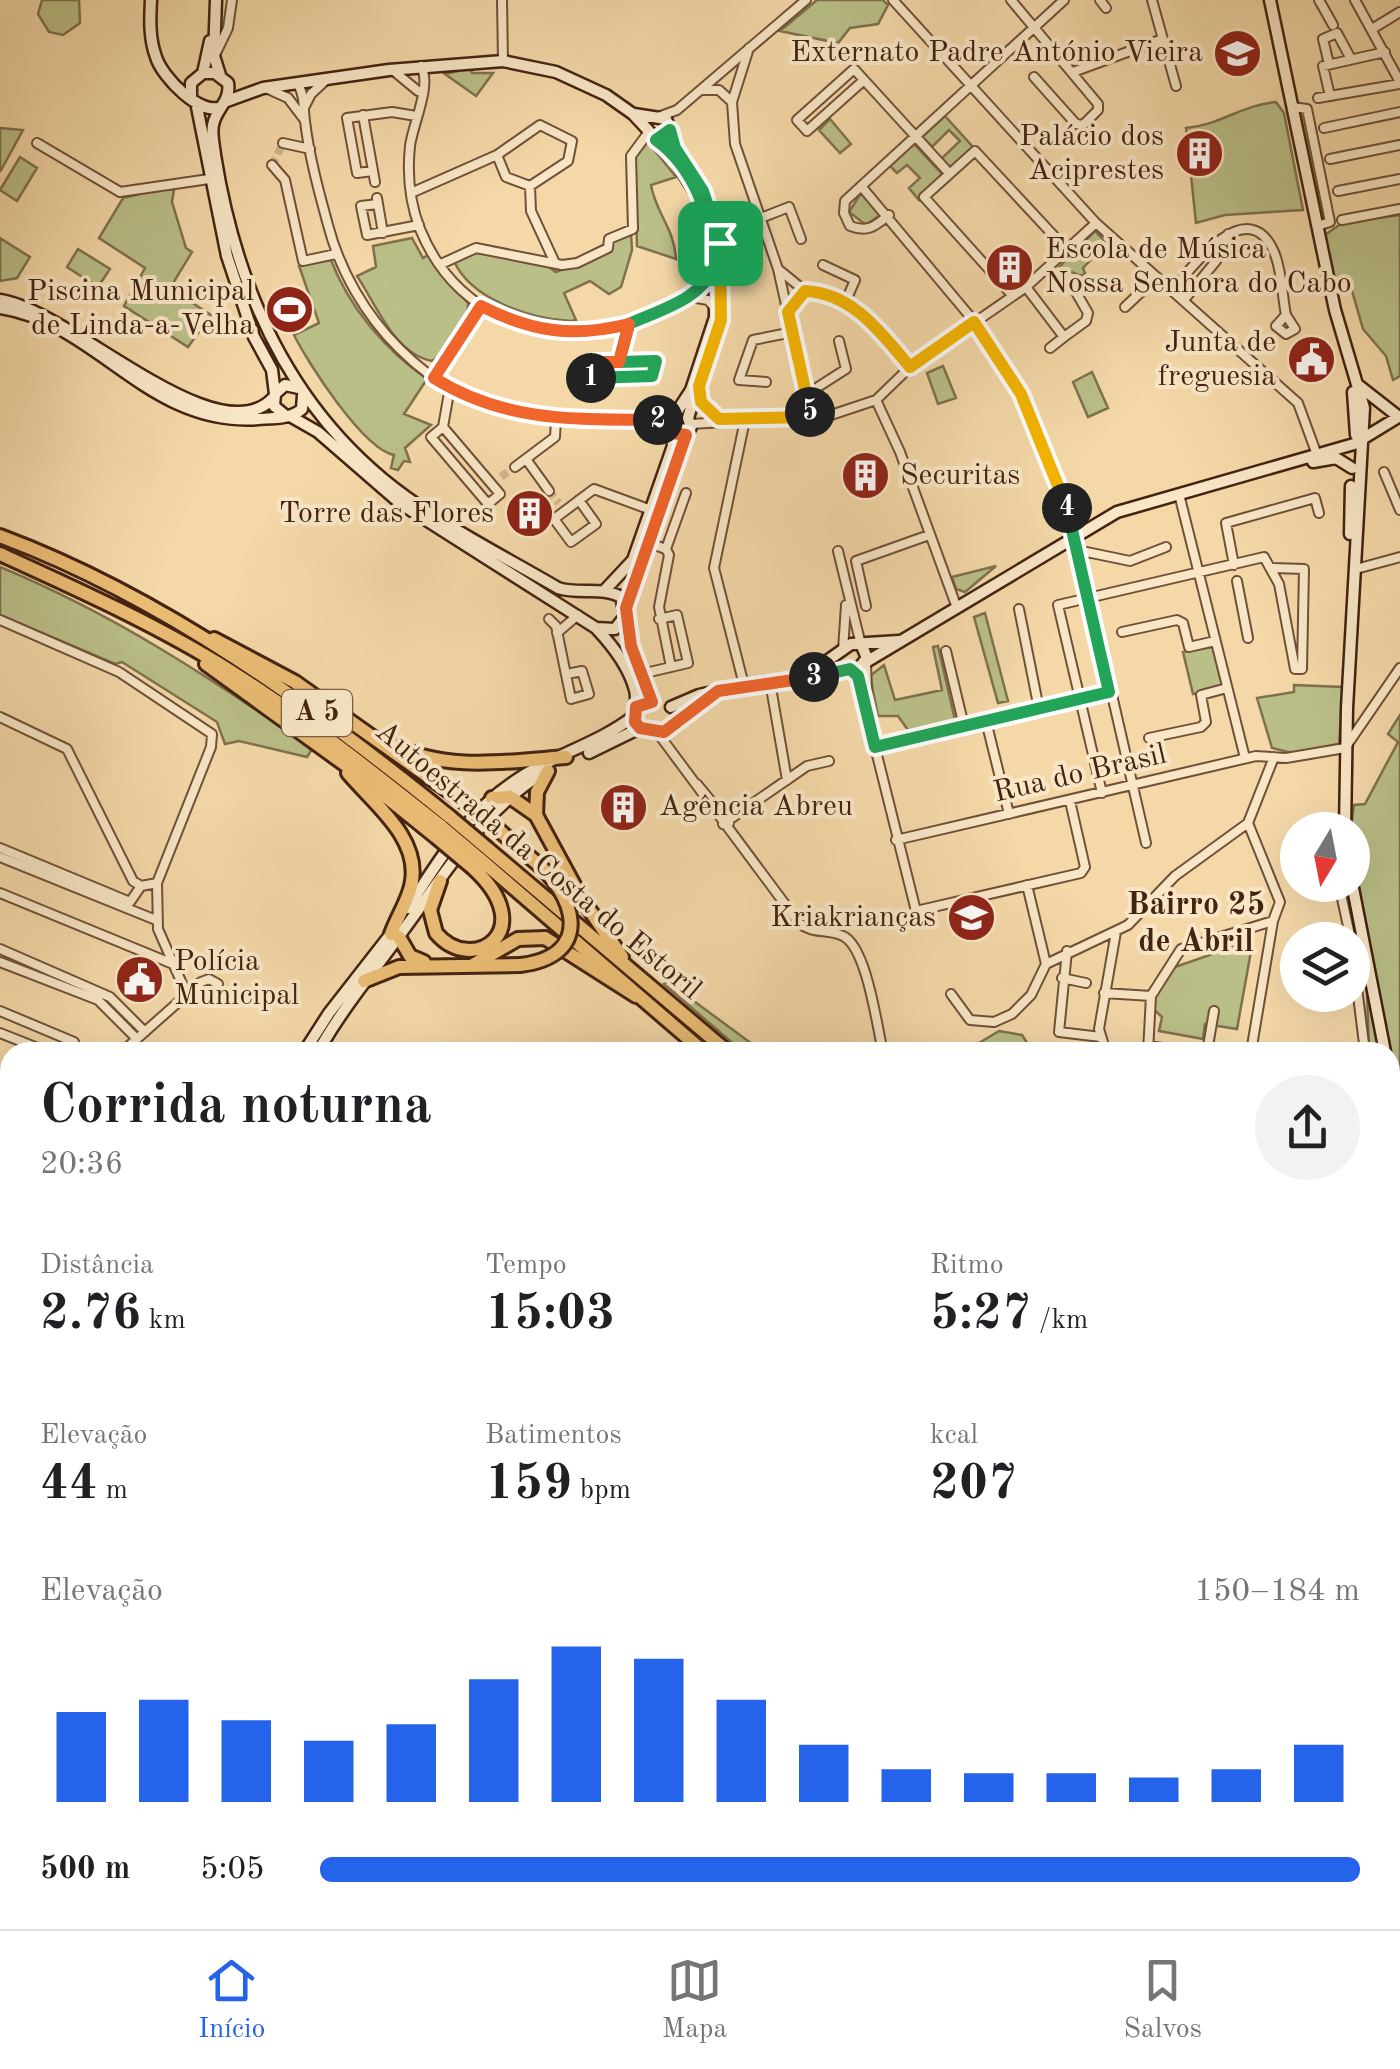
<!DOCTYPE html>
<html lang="pt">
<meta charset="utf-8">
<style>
:root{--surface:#fff;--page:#f2f2f2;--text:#202124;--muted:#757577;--line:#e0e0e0;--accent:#2563eb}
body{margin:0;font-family:"Old Standard TT",serif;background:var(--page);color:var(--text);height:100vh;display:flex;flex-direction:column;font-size:38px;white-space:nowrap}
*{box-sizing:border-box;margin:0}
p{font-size:32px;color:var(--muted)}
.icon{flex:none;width:55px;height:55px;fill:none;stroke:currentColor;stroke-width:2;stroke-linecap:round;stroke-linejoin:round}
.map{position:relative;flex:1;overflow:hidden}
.details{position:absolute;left:0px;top:1042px;width:1400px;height:888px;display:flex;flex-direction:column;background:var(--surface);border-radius:30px 30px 0 0;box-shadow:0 10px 40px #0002}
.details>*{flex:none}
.needle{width:65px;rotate:190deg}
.controls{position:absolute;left:1280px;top:812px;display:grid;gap:20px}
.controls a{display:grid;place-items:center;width:90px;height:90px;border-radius:50%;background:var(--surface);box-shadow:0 10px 40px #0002;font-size:50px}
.pin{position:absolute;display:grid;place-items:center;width:85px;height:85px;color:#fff;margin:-42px;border-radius:20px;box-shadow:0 5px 15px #0006}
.km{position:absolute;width:50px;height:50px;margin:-25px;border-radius:50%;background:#222;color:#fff;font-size:28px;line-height:50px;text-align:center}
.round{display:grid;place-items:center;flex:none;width:105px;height:105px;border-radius:52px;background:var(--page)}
.head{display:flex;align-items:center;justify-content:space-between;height:170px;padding:0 40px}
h1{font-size:55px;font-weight:700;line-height:75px}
.figures{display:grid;grid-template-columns:repeat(3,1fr);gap:15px;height:170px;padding:10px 40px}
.figures div{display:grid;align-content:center}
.figures b{font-size:50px;font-weight:700}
.figures small{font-size:28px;font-weight:400}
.figures p{font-size:28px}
.chart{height:280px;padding:20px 40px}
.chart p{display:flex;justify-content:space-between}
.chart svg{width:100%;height:180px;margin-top:10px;stroke:var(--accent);stroke-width:6}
ul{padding:0 40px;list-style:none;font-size:32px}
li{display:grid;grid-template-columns:160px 120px 1fr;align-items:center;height:75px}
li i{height:25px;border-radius:12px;background:var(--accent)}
.tabs{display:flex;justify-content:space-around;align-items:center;height:140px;border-top:2px solid var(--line);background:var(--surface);font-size:28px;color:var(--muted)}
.tabs a{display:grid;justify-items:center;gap:5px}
.tabs .current{color:var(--accent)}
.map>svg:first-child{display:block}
.green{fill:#babf88;stroke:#7f714d;stroke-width:2.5}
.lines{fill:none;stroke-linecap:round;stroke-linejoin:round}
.stream{stroke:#7b7c71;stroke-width:2.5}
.street-tunnel{stroke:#d1b48a;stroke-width:8;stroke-dasharray:8 4;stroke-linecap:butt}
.street-casing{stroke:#705038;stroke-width:12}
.secondary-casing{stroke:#442312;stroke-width:15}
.highway-casing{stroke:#442312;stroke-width:18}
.street{stroke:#f8e6c6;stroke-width:8}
.secondary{stroke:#f8e6c6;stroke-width:10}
.highway{stroke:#eabc74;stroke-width:12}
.highway-bridge-casing{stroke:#442312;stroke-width:18;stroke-linecap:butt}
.highway-bridge{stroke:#eabc74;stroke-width:12}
.split-1-casing{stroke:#fff;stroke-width:20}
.split-2-casing{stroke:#fff;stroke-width:20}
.split-3-casing{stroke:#fff;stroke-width:20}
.split-4-casing{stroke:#fff;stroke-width:20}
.split-5-casing{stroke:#fff;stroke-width:20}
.split-6-casing{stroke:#fff;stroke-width:20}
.split-1{stroke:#22a559;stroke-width:12}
.split-2{stroke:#f0652b;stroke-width:12}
.split-3{stroke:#f0652b;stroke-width:12}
.split-4{stroke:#22a559;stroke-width:12}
.split-5{stroke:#f5b400;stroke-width:12}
.split-6{stroke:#f5b400;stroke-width:12}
.labels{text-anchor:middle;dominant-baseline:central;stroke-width:8;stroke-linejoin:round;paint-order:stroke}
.shield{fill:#f8e6c6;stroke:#7a5e48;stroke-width:2.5}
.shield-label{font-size:28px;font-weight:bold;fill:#442312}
.poi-label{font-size:30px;fill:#442312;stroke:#f8e6c6;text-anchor:end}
.street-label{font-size:30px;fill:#442312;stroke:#f8e6c6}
.neighbourhood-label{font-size:32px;font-weight:bold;fill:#442312;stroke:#f8e6c6}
</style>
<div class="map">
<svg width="1400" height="1929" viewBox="0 0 1400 1929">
<rect width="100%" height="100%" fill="#f4d8a8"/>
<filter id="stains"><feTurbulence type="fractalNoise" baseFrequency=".002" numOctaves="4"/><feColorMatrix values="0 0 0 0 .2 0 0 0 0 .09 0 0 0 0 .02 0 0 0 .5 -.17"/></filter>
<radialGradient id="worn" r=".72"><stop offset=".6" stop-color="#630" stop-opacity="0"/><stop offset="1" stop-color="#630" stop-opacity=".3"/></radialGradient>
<path class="green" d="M42,0H79L80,23L63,35L49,32L38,14Z
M817,0H883L888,5L878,24L850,28L838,43L780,31Z
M470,68L472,73H493L476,96L445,74Z
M1276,102L1284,113L1303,210L1225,215L1196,223L1186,128C1220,125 1242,105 1276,102Z
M945,116L973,147L950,169L941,159L960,141L949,130L932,147L922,137Z
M830,119L851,144L840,153L819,130Z
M0,128L23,130L0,172Z
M648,142L676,177L651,185C656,214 674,227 676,259L637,246L634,156Z
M914,144L942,174L919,200L909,188L920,178L907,165L897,173L890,166Z
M20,157L37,168L17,201L0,190Z
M160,189L174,190L172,202L186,248L192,252L170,288L211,315L188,347L124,306L145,268L99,238L123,198Z
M861,193L880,215L866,225L849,212Z
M1400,215V376L1393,380L1386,356L1363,329L1350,284L1336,290L1325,235L1342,223Z
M1095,231L1107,243L1083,268L1085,273L1081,276L1059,267Z
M631,233L632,250L621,287L609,294L590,281L564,293L576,320L571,321C532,319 471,300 454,261L474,252L542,262L556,272L611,250L613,241Z
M0,238L30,257L17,278L0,281Z
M412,238L423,258L428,255L468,303C469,321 447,353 432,361C394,354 375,302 357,276L376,267L373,246Z
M78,249L110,269L98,287L67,267Z
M331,260C349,307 385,350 427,379L404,414L431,425L405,448L410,462L404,461L398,470L391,468L394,455C363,449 308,363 294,335L319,323L299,266Z
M943,366L956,398L938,404L927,373Z
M1092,372L1108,408L1088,417L1073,382Z
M996,566L965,592L956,589L952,577Z
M0,567C113,614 212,678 312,749L307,757L239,741L225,744L217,722L122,662L115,664L0,615Z
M985,613L1008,701L998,703L974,617Z
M938,646L955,720L908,730L898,716H878L870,676L884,665L895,700L942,690L933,647Z
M1213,647L1223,688L1193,694L1183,652Z
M1294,685L1343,687L1339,744L1292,753L1272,748L1257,698L1294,692Z
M1400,715V1210L1390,1214V1052H1385C1370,973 1341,882 1354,805L1365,804L1398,742L1388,734Z
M1344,885H1348L1382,1052H1369L1367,994Z
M1253,940L1237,1029L1205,1024L1203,1039L1159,1031L1162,1017L1149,1005L1172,968Z
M668,982L763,1052H743L664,984Z
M999,1031L1022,1035L1033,1052H964Z
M0,1743L10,1744V1816L0,1818Z
M10,1911V1920H63L77,1929H0V1912Z"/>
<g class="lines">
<path class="stream" d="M1390,1623L1400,1619"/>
<path class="street-tunnel" d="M272,165L283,143
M501,477L515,467
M549,491L559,503"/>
<defs>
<path id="street" d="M502,0L503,61
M893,0L1096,223L1298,403L1317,455
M1011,0L1098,104V110L1083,125L1076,124L1034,77
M1100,0L1106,8
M1152,0L1176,86
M1319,0L1333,25
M1355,0L1400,82
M1372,29L1400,12
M749,48L732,102L735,144L778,269L811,417
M216,53L228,28L232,0
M1329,64L1323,39L1337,33L1351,59
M421,66C432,86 413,123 410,146C407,174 410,203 420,229C460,328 564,354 655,312C680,300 700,295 714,269
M395,72L418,91
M1073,72L1160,40
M864,80L807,131L797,120L854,69C886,104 917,138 949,173
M298,84C305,97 303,107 305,121C309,156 319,192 328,225C352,317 429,400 526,416C574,424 622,420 671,421
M266,88L288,98L304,119
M703,90H719L732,102
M1330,96L1323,66L1385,52
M1318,98L1400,84
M305,106L311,94L327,79
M1292,107L1307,109L1330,222L1317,226
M363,115L375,182
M658,117L677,110L806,0
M540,125L572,141L568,161L530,186L506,177L497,155Z
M1324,128L1400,112
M37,143L120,192L209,179
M283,143L310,149
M1330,159L1400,145
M272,165L285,180L303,261L336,254
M373,171L357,173L347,118L392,112L416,116
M530,186L531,211L555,263
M861,186L968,314L1005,366L1039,434L1073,525L1146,843
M1338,191L1400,179
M411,193L497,155
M377,198L378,204L361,206L367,235L419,225
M378,204L383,233
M889,215C875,226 868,233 850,226L844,213L845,201L1064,0
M761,218L789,207L801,239
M1342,220L1400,209
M441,264L476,248L562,265L577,263L608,248L609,239L633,229L631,156L648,133
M823,265L855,280L845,303
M778,269L805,291
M1026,287L1064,337L1086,321L1088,313L1073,287
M1173,290C1192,266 1248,192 1274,252C1282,270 1282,295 1286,315L1276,326L1286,334L1295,329L1286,315
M1013,296L924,197L975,151L1068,251
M691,297L708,300L716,309
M1184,300L1216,261L1228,234
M1125,307L1157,277
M788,312L805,291C852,293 883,334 910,367
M1050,348L1064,337
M619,362L596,363L590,380L652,376L656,361L619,362L629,324
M434,377L481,306
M766,382L739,380L753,340L793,332
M807,394L846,369L839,341
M876,400L900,452L957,608
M691,424L828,416L876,400L910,367L1026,287L1096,223
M443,427L431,437L488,504L500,494L443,427L450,387
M526,459L549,491
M515,467L555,437L556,419
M1384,472L1400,510
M1179,494L1245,758
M579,500L596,524L571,542L554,519L594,489L651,510
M646,542L666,549L669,555L659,607L671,667L688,663L677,615L659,619
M666,549L686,493
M1077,550L1130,561L1166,547
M838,551L861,645
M1234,565L1226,523L1315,498L1319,513
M1356,569L1400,557
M1237,581L1248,638
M866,606L856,561L929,535
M1019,609L1039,709
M549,619L556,626L571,699L589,694L582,671L567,674
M0,620L119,672L212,734L211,747L157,883L158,929L187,995
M1122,632L1177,620L1183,623L1189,647L1215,641
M557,633L578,615
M843,650L846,605
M946,651L964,726
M866,663L868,719L916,911L1081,873L1085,867L1070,801
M641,674L671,667
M770,682L787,780
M744,685L714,568L745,420
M0,717L67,749L133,881L141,886L157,883
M986,721L1009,814
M657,732L799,923C814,935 827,928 843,936C867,947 877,1027 883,1052
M1149,738L1201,727L1206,722L1201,695L1227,688
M875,747L1109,692
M697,784L729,823
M1102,793L1058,605L1264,557L1279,584L1295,669H1302L1304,569L1273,568
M1248,823L1280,902L1273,921L1251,1052
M723,824L807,766L829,761
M896,840L1256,756L1286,758L1345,748L1400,668
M0,848L130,902L141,886
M0,857L156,920
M1027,885L1046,964
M1339,885L1351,940
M0,893L173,964
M1352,947L1365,1052
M0,949L110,997L145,1032
M1067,951L1059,1032L1101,1037
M0,962L98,1000L137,1039
M1062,978L1086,983
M1104,993L1151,996L1181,949L1273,921
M951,994L970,1020L994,1022L1012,1014L1031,995L1046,964L1128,925L1175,876L1248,823L1274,757
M0,1011L74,1042L77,1052
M0,1033L48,1052
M1149,1046L1189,1052
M122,1052L201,982L209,979L218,984
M1106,1052L1099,1029L1116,932
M1148,1052L1151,996
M1207,1052L1214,1011
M0,1101L10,1103
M1390,1219L1400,1215
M1390,1518L1400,1515
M1390,1673L1400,1660
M226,1920L234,1929
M297,1920V1929
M382,1920L383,1922
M713,1920L725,1929
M1310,1920L1316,1927L1331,1929
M86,1925L97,1927L109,1920
M1150,1928V1920
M178,1929L180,1920
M190,1929L193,1920
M251,1929L253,1920
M322,1929L324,1920
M331,1929L333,1920
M437,1929L462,1920
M644,1929L651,1920
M938,1929L946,1920
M1046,1929L1051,1920
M1054,1929L1060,1922"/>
<path id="secondary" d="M151,0C150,19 149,38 156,57C162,77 200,116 221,107
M216,0L214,56L220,75
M1270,0L1335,310L1364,408L1347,708L1345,830
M203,73L210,41
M191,99V83L203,73H215L228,83C231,102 216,108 213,125C211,134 214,145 215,155C235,281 283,396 383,479C435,522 500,554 558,588C579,595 603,586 621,597L637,666L652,701
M227,101L263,88L389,70L503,61L556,72L606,95L633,114L674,158L704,207L714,241L715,317L691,390L671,421L673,446L633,560L604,591
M197,107L227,256L254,337L272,370L275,394
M634,114L666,119L680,156
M0,300C71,310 217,458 273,398
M0,308C98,323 148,427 258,419C273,418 291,419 302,409L303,395
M1358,385L1399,417
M699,386L704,408L719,419
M1353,392L1356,435
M286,416L274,406L275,394L285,385L299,388
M290,416L318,432L401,504L596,628C612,645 629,666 635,690C639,704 630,715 640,728L665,732L717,691
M676,455L691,427L688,418L694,398
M1313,462L1336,458L1352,468
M1350,534L1351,486
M626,607L640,561
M596,628L615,629L625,616
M866,662L1117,512L1354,444L1400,416
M807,675L851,644L899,641
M671,707L699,695L744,685L858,669L867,658L862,646
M589,753L640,728
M1352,883L1385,1052
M408,908C438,861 469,810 518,779C555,754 598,744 634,716
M304,1052L329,1013L393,931
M318,1052C342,1009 373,972 402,932C444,876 483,808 545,772
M1390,1089L1396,1134L1390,1163
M0,1547L10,1551
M1390,1713L1400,1706
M1390,1871L1400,1877
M1025,1920L1035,1929
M111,1929L114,1920"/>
<path id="highway" d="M0,536C166,598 313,706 450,817
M0,554C79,590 159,626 232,672C306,719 374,773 442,827
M214,639L295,682L464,802
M206,664L358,774L436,837
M388,743C445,772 504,762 566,757
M348,773C374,804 419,837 412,881C410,898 397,917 391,934
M492,798L510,797L536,815L580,896L622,957
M536,815L537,792L548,771
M501,832L532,859
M488,849L728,1052
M480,859L704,1052
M440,881L430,910L436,933C472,976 542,931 473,868
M399,937L410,956L424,962
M473,965L518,939L545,938L636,996
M364,981L399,967L520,965
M1390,1300L1400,1299
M1390,1314L1400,1313"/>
</defs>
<use href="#street" class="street-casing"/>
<use href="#secondary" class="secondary-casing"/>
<use href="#highway" class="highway-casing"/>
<use href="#street" class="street"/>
<use href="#secondary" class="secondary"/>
<use href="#highway" class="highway"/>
<defs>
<path id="highway-bridge" d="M464,802L501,832
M450,817L488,849
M442,827L480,859
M436,837L473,868
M520,965C595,956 576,894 532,859"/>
</defs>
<use href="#highway-bridge" class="highway-bridge-casing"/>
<use href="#highway-bridge" class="highway-bridge"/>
</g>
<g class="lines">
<defs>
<path id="split-1" d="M591,378L652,376L656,361L619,362L629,324C662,309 700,300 716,265C712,220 695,168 656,140L670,130L675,148L703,191L720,243"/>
<path id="split-2" d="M591,378L596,362H619L629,324C573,338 532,332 481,306L434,378C506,423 577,419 658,420"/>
<path id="split-3" d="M658,420L671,421L673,433L686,435L626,608L631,646L652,702L636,707L635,722L640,728L664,732L718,691L814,677"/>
<path id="split-4" d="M814,677L850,669L858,676L875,747L1109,692L1067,508"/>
<path id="split-5" d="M810,412L788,312L805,291C853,293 882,334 910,367L974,322L1021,394L1067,508"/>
<path id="split-6" d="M720,243L721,320L699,386L701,402L719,419L811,417L810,412"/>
</defs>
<use href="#split-1" class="split-1-casing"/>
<use href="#split-2" class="split-2-casing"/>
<use href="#split-3" class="split-3-casing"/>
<use href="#split-4" class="split-4-casing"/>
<use href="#split-5" class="split-5-casing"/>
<use href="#split-6" class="split-6-casing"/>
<use href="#split-1" class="split-1"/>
<use href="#split-2" class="split-2"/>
<use href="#split-3" class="split-3"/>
<use href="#split-4" class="split-4"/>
<use href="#split-5" class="split-5"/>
<use href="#split-6" class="split-6"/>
</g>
<defs>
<symbol id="school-disc" viewBox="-11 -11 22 22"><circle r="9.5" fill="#8f2418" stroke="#f8e6c6"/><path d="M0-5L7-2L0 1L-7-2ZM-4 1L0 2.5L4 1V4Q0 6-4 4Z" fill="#fff"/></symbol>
<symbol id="building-disc" viewBox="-11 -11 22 22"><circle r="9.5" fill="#8f2418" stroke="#f8e6c6"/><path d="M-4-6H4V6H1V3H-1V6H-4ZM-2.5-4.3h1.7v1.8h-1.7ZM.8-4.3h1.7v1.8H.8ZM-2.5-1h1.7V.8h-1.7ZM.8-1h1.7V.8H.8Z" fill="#fff"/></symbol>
<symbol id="stadium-disc" viewBox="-11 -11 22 22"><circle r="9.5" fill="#8f2418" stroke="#f8e6c6"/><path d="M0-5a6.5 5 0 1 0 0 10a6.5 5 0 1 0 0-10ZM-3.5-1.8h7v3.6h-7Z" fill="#fff"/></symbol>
<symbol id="civic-disc" viewBox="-11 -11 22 22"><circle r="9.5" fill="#8f2418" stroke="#f8e6c6"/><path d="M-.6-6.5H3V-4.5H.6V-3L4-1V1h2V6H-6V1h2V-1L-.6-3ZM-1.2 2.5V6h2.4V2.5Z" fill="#fff"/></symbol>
</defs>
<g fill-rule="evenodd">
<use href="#school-disc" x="1210" y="26" width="55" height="55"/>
<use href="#building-disc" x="1172" y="126" width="55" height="55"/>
<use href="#building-disc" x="982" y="240" width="55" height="55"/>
<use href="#stadium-disc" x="262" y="282" width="55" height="55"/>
<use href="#civic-disc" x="1284" y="332" width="55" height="55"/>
<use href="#building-disc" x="838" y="448" width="55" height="55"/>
<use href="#building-disc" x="502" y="486" width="55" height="55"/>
<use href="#building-disc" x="596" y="780" width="55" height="55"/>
<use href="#school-disc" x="944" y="890" width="55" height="55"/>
<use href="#civic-disc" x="112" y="952" width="55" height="55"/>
</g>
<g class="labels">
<rect class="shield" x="282" y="690" width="70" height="46" rx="8"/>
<g class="shield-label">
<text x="317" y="713">A 5</text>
</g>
<g class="poi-label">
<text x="1203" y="53">Externato Padre António Vieira</text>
<text x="1164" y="137">Palácio dos<tspan x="1164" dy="34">Aciprestes</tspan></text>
<text x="1045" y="250" text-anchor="start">Escola de Música<tspan x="1045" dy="34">Nossa Senhora do Cabo</tspan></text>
<text x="254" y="292">Piscina Municipal<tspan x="254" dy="34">de Linda-a-Velha</tspan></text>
<text x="1276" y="343">Junta de<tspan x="1276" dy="34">freguesia</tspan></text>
<text x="900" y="476" text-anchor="start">Securitas</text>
<text x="494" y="514">Torre das Flores</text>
<text x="659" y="807" text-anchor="start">Agência Abreu</text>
<text x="936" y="918">Kriakrianças</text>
<text x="174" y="962" text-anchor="start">Polícia<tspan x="174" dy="34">Municipal</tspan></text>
</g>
<g class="street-label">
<text transform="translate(1080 774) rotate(-13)">Rua do Brasil</text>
<text transform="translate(538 861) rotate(40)">Autoestrada da Costa do Estoril</text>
</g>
<g class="neighbourhood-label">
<text x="1196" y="906">Bairro 25<tspan x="1196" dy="37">de Abril</tspan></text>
</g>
</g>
<rect width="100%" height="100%" filter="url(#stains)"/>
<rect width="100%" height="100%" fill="url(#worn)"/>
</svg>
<div class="controls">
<a><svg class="needle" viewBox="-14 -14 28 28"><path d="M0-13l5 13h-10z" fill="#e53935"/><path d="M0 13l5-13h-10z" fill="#757577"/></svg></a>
<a><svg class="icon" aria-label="layers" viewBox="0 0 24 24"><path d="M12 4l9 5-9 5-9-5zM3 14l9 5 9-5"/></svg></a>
</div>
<div class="pin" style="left:720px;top:243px;background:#1e9e55"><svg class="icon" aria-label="arrive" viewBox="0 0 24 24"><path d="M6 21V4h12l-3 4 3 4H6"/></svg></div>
<b class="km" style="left:591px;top:378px">1</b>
<b class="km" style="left:658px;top:420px">2</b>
<b class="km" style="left:814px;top:677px">3</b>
<b class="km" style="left:1067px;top:508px">4</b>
<b class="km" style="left:810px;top:412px">5</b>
<section class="details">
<div class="head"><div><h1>Corrida noturna</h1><p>20:36</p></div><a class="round"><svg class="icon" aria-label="share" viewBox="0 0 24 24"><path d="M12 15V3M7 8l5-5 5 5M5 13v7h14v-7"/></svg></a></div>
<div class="figures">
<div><p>Distância</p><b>2.76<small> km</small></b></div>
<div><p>Tempo</p><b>15:03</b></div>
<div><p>Ritmo</p><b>5:27<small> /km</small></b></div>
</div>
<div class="figures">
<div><p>Elevação</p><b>44<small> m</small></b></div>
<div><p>Batimentos</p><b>159<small> bpm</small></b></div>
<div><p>kcal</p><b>207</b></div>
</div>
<div class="chart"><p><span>Elevação</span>150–184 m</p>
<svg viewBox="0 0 160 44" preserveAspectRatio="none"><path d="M5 44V22M15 44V19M25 44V24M35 44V29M45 44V25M55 44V14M65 44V6M75 44V9M85 44V19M95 44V30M105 44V36M115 44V37M125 44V37M135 44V38M145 44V36M155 44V30"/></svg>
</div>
<ul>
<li><b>500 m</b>5:05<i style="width:100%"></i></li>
</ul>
</section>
</div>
<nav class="tabs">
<a class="current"><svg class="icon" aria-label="home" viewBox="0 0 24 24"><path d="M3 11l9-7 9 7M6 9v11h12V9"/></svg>Início</a>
<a><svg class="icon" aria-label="map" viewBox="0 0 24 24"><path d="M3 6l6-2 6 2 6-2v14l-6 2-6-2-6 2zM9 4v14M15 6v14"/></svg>Mapa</a>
<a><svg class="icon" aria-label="saved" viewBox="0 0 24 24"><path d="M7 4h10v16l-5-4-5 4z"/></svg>Salvos</a>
</nav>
